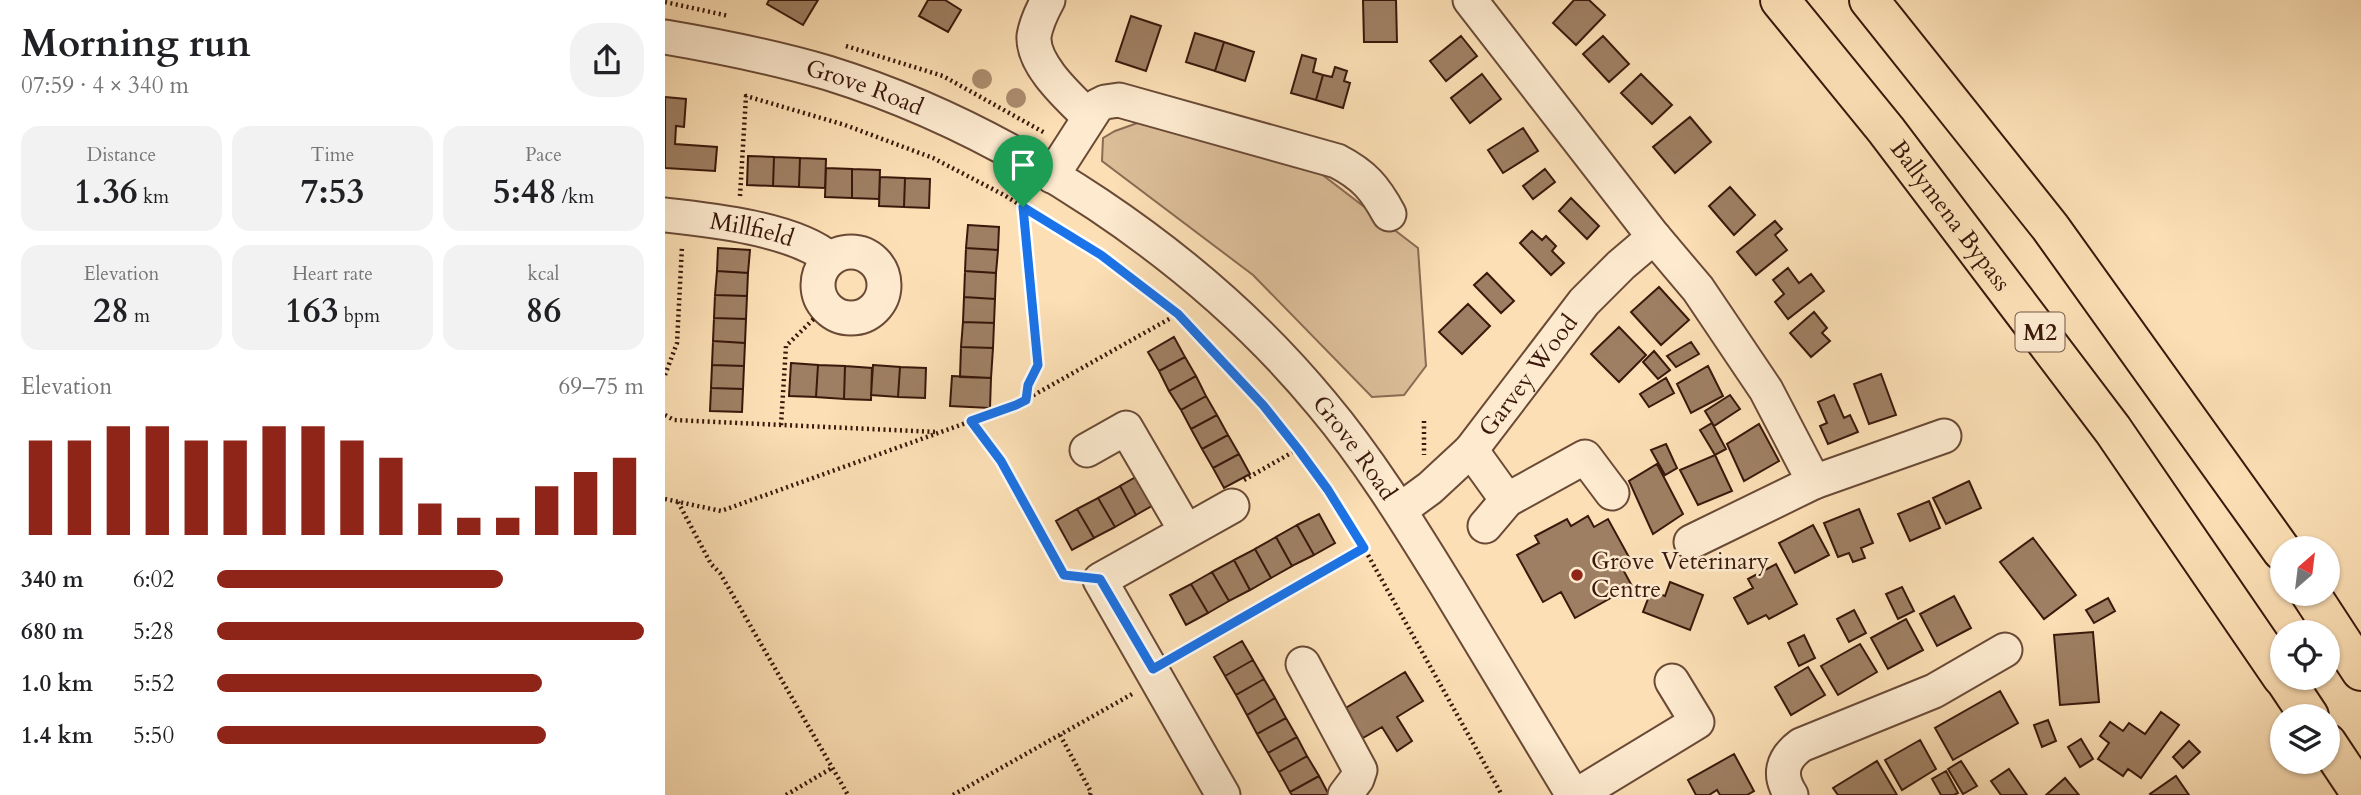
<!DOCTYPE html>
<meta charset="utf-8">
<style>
:root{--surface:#fff;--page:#f2f2f2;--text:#202124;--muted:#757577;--accent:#8f2418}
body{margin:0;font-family:Cardo,serif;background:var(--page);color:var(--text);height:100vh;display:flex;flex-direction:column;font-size:26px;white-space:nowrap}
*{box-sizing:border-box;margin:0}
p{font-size:23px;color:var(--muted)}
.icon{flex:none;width:38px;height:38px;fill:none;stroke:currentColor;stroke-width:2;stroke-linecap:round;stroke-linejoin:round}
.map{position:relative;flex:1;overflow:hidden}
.drawer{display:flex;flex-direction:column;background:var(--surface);width:665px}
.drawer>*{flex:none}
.needle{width:46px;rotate:28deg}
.buttons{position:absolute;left:1605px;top:536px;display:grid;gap:14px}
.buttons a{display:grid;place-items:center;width:70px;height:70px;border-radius:50%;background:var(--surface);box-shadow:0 2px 5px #0004;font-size:35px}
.pin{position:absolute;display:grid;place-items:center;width:60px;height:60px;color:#fff;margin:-72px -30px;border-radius:50% 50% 50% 0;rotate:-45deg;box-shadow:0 0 7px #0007}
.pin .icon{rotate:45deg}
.round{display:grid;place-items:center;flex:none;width:74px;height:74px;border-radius:28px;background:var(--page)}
.head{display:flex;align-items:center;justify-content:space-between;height:119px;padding:0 21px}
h1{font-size:38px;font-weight:800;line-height:52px}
.metrics{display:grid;grid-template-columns:repeat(3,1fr);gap:10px;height:119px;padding:7px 21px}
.metrics div{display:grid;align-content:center;border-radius:18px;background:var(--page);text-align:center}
.metrics b{font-size:35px;font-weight:800}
.metrics small{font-size:19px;font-weight:400}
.metrics p{font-size:19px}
.chart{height:196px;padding:14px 21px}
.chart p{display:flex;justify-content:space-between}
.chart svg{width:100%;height:126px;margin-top:7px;stroke:var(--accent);stroke-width:6}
ul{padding:0 21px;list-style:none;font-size:23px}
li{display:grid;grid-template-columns:112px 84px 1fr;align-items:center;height:52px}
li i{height:18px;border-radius:9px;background:var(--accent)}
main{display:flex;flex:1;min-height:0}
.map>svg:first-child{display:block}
.green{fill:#dbbd98;stroke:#8a6a52;stroke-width:2}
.building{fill:#9f7f63;stroke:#3a180b;stroke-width:2}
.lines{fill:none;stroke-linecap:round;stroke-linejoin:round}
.minor-casing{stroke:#6a4a36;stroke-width:37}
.highway-casing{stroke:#3a180b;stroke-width:42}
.path{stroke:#3a180b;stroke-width:4.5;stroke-dasharray:2 3.5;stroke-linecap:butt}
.minor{stroke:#fdeacf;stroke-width:33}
.highway{stroke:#fcdfb5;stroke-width:38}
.tree{fill:#ac8d6f}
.route-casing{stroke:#fff;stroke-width:14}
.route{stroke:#1a73e8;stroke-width:9}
.poi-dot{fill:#8f2418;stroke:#fdeacf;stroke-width:2.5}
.labels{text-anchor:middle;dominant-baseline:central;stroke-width:5;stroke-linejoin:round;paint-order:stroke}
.shield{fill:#fdeacf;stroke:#745746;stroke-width:2}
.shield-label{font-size:23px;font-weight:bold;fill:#3a180b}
.street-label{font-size:24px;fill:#3a180b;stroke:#fdeacf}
.poi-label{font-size:24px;fill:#3a180b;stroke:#fdeacf;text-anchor:start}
</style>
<main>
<section class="drawer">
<div class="head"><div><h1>Morning run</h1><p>07:59 · 4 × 340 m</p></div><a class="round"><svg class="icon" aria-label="share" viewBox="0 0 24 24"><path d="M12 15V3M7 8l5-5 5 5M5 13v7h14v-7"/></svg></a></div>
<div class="metrics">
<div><p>Distance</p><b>1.36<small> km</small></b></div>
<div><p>Time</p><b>7:53</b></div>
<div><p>Pace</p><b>5:48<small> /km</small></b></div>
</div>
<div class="metrics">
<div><p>Elevation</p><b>28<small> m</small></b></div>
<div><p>Heart rate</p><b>163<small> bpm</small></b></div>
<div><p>kcal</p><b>86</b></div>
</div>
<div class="chart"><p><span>Elevation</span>69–75 m</p>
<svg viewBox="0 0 160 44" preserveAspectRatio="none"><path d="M5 44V11M15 44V11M25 44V6M35 44V6M45 44V11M55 44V11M65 44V6M75 44V6M85 44V11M95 44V17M105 44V33M115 44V38M125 44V38M135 44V27M145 44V22M155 44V17"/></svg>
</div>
<ul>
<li><b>340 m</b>6:02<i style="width:67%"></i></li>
<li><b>680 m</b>5:28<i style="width:100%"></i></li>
<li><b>1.0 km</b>5:52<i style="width:76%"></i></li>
<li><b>1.4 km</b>5:50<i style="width:77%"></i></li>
</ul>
</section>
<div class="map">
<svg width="1696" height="795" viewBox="0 0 1696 795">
<rect width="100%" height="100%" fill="#fcdfb5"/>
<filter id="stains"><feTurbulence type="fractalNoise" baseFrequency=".00286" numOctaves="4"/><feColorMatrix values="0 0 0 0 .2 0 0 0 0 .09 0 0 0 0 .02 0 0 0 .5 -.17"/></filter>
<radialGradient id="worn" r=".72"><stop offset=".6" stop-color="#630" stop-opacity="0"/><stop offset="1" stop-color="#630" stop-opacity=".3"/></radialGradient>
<path class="green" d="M478,121L655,173L753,248L761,366L739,395L707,397L588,275L437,161L438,138L450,131Z"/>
<path class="building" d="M104,0H153L138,25L102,4Z
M263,0H280L296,10L283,32L254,16Z
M698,0H731L732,42H699Z
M909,0H924L940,15L911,45L888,23Z
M466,16L496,26L481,71L451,61Z
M530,33L559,42L550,71L521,62Z
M796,36L812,56L781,81L765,61Z
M938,36L964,64L944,82L918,54Z
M559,42L589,52L580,81L550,71Z
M637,55L651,59L648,72L658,75L651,100L626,93Z
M670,67L682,71L679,81L685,83L678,108L651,100L658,75L667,77Z
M817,74L836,99L805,123L786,98Z
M976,74L1007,105L987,124L956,93Z
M0,97L21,99L19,127L11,126L10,144L52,147L50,171L0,168Z
M1025,117L1046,142L1010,173L988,147Z
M858,128L873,151L838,173L823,150Z
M83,156L109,157L108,186L82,185Z
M109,157L135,158L134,187L108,186Z
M135,158L161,159L160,188L134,187Z
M161,168L187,169V198L160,197Z
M187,169L215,170L214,199L187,198Z
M880,169L890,182L868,199L858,186Z
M215,177L240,178L239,207L214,206Z
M240,178L265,179L264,208L239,207Z
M1065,187L1090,215L1069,235L1044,206Z
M906,198L934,226L922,239L894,211Z
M1110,221L1117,229L1110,235L1122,250L1091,275L1072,252Z
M303,225L334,227L333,250L301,248Z
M867,231L877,240L881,236L891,246L887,251L899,263L886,275L855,243Z
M53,248L85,250L83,273L52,271Z
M301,248L333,250L331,273L300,271Z
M1123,268L1134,283L1146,274L1159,291L1123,319L1110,302L1119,294L1108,280Z
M52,271L83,273L82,296L50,295Z
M300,271L331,273L330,299L299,297Z
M822,273L849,301L836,313L809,285Z
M994,287L1024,320L996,345L966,312Z
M50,295L82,296L81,319L49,318Z
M299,297L330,299L329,323L298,322Z
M803,304L825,326L797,354L774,332Z
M1149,312L1162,328L1157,333L1165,341L1146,357L1125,333Z
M49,318L81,319L80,343L48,341Z
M298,322L329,323L328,348L296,347Z
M954,327L981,355L954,382L926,354Z
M509,337L520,357L494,371L483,352Z
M48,341L80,343L79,366L47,365Z
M1026,342L1034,354L1011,367L1002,356Z
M296,347L328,348L326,378L295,377Z
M989,351L1005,370L993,379L978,362Z
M520,357L531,376L504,391L494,371Z
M126,363L153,365L151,397L124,396Z
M47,365L79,366L78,389L46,388Z
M153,365L180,366L179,399L151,397Z
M208,365L235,367L233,397L206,395Z
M180,366L207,368L206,400L179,399Z
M1043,366L1058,396L1026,413L1012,384Z
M235,367L261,368L260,398L233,397Z
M1216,374L1231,415L1204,424L1189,384Z
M287,376L326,378L325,408L285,406Z
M531,376L541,396L516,410L504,391Z
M1001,378L1009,393L984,407L975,394Z
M46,388L78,389L77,412L45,411Z
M1065,395L1075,409L1049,426L1040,411Z
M1169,395L1179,418L1185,415L1193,432L1163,444L1155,426L1162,423L1153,402Z
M541,396L552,415L526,429L516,410Z
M552,415L563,435L537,449L526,429Z
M1047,423L1061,449L1050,455L1035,430Z
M1094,424L1114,461L1079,481L1062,444Z
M563,435L574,454L548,468L537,449Z
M1001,444L1012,468L1000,475L986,450Z
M574,454L585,474L559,488L548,468Z
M1050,455L1067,491L1033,505L1015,470Z
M992,464L1018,514L988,534L964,481Z
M476,474L492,503L471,515L455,486Z
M1304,481L1316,508L1281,524L1268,498Z
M455,486L471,515L450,527L433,498Z
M433,498L450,527L429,538L412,509Z
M1264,501L1275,528L1245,541L1233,514Z
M412,509L429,538L407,550L391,521Z
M1194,509L1208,543L1196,548L1200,558L1188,562L1184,553L1173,557L1159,523Z
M654,514L670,543L649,555L632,525Z
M923,516L929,527L943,519L965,559L955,564L967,586L910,618L896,592L878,602L852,555L874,543L870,536L902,519L906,526Z
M632,525L649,555L627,566L611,537Z
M1148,525L1164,555L1130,573L1114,543Z
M611,537L627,566L606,578L590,549Z
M1368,538L1411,595L1379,619L1335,562Z
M590,549L606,578L585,590L569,560Z
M569,560L585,590L564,601L547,572Z
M1111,564L1132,604L1104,619L1101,615L1083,624L1069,598L1088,588L1083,579Z
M547,572L564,601L543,613L526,584Z
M1005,582L1038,595L1025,630L978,612L986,591L1000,596Z
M526,584L543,613L521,625L505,595Z
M1237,587L1249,611L1233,619L1221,594Z
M1289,596L1306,628L1272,646L1255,614Z
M1443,598L1450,611L1429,623L1421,610Z
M1189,610L1201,633L1184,642L1172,619Z
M1241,619L1258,650L1223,669L1206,638Z
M1428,632L1434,702L1395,705L1389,635Z
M1139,635L1150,658L1134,666L1123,643Z
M577,641L588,660L560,676L549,657Z
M1195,644L1212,672L1173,695L1156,666Z
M588,660L599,679L571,695L560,676Z
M1143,667L1160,695L1126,715L1110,687Z
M740,672L758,701L732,717L747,741L732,751L717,727L698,738L679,709Z
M599,679L610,698L582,715L571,695Z
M1335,691L1353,723L1288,760L1270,728Z
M610,698L621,718L592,734L582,715Z
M1496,712L1514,725L1476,778L1463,769L1458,776L1433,759L1444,743L1435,736L1445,722L1458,731L1464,723L1480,734Z
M621,718L632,737L603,753L592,734Z
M1383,720L1391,741L1377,747L1369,725Z
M632,737L642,756L614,772L603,753Z
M1416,739L1428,759L1415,767L1403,747Z
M1255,740L1271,769L1237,790L1220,760Z
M1524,741L1535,752L1518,768L1508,757Z
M1069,754L1089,791L1082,795H1055L1052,790L1044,795H1031L1023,780Z
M642,756L654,776L625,792L614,772Z
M1212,761L1232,795H1173L1168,788Z
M1296,761L1312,786L1298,794L1283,769Z
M1344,769L1362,795H1336L1326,781Z
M1281,771L1293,793L1289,795H1276L1267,779Z
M654,776L664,795H627L625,792Z
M1511,776L1524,795H1486L1485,794Z
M1400,778L1414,795H1381Z"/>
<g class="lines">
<defs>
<g id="minor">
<path d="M383,0C377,11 371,24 369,36C367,65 405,98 424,117"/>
<path d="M805,0L989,237L1033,289L1101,390L1149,482"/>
<path id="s1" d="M0,37C53,46 112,58 163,73C346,130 535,256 657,404C705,461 744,525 783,588C825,657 867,726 908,795"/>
<path d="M387,176L432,106L440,102L454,100L672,161C699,175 710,188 724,214"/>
<path id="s2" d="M0,215C46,220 130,229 165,259"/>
<circle cx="186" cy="285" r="33"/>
<path d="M422,450L461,428L521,531"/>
<path d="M806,450L842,500"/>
<path id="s3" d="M735,510L765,488L806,450L919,302L956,265L989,237"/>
<path d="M820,526L842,500L920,457L947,493"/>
<path d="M1026,542L1149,482L1279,436"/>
<path d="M638,664L695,770L692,779L680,795"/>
<path d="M558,795L435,580L567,506"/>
<path d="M912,795L1032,722L1007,681"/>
<path d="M1126,795C1113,775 1117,759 1136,745L1269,691L1340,650"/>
</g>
<g id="highway">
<path id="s4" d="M1115,0L1221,130L1448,430L1617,677"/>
<path d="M1204,0L1385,227L1617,551"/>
<path d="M1645,593L1696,671"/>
<path d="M1618,677L1644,716"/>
<path d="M1662,743L1696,794"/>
</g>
</defs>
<use href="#minor" class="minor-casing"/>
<use href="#highway" class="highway-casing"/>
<path class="path" d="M0,2L64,16
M181,46L278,76L380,133
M75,196L81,96L180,125L268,158L339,195L436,255L513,314L598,405L663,490L699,548L837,795
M358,208L373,365L363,385L361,399
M0,375L12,343L17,246
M0,415L9,420L271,432
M306,421L336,461L399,575L407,576
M759,421V455
M116,425L121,346L161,307
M579,480L633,449
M0,499L56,511L351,405L513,314
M13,502L46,564L55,573L183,795
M512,656L699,548
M395,735L426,792L425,795
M121,795L167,768
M288,795L469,693"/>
<use href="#minor" class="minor"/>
<use href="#highway" class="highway"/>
</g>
<g class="tree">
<circle cx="317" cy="79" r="10"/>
<circle cx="351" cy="98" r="10"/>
</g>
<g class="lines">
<defs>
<path id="route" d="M358,207L436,255L513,314L598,405L633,449L663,490L699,548L488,669L435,579L399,575L336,461L306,421L351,405L361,400L363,385L373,365Z"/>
</defs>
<use href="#route" class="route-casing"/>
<use href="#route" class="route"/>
</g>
<circle class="poi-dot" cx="912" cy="575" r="7"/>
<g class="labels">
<rect class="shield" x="1350.5" y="312.5" width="49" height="39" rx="5"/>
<g class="shield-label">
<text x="1375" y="332">M2</text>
</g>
<g class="street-label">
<text stroke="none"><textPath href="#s1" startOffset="206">Grove Road</textPath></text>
<text stroke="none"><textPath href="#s4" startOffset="275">Ballymena Bypass</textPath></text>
<text stroke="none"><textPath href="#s2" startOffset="88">Millfield</textPath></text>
<text stroke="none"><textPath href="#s3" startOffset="187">Garvey Wood</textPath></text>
<text stroke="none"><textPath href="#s1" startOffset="824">Grove Road</textPath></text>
</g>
<g class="poi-label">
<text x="926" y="561">Grove Veterinary<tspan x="926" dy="28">Centre</tspan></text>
</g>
</g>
<rect width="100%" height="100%" filter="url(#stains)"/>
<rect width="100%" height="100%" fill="url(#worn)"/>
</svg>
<div class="buttons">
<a><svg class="needle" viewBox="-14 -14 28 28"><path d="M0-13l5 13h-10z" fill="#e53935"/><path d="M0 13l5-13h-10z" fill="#757577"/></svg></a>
<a><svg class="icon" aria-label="locate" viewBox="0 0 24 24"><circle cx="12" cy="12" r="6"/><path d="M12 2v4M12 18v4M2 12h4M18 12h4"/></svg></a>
<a><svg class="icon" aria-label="layers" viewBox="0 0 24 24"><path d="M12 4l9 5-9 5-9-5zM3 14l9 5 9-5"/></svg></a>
</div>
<div class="pin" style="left:358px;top:207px;background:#1e9e55"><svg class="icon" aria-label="arrive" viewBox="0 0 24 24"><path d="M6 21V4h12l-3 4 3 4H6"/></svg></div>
</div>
</main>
